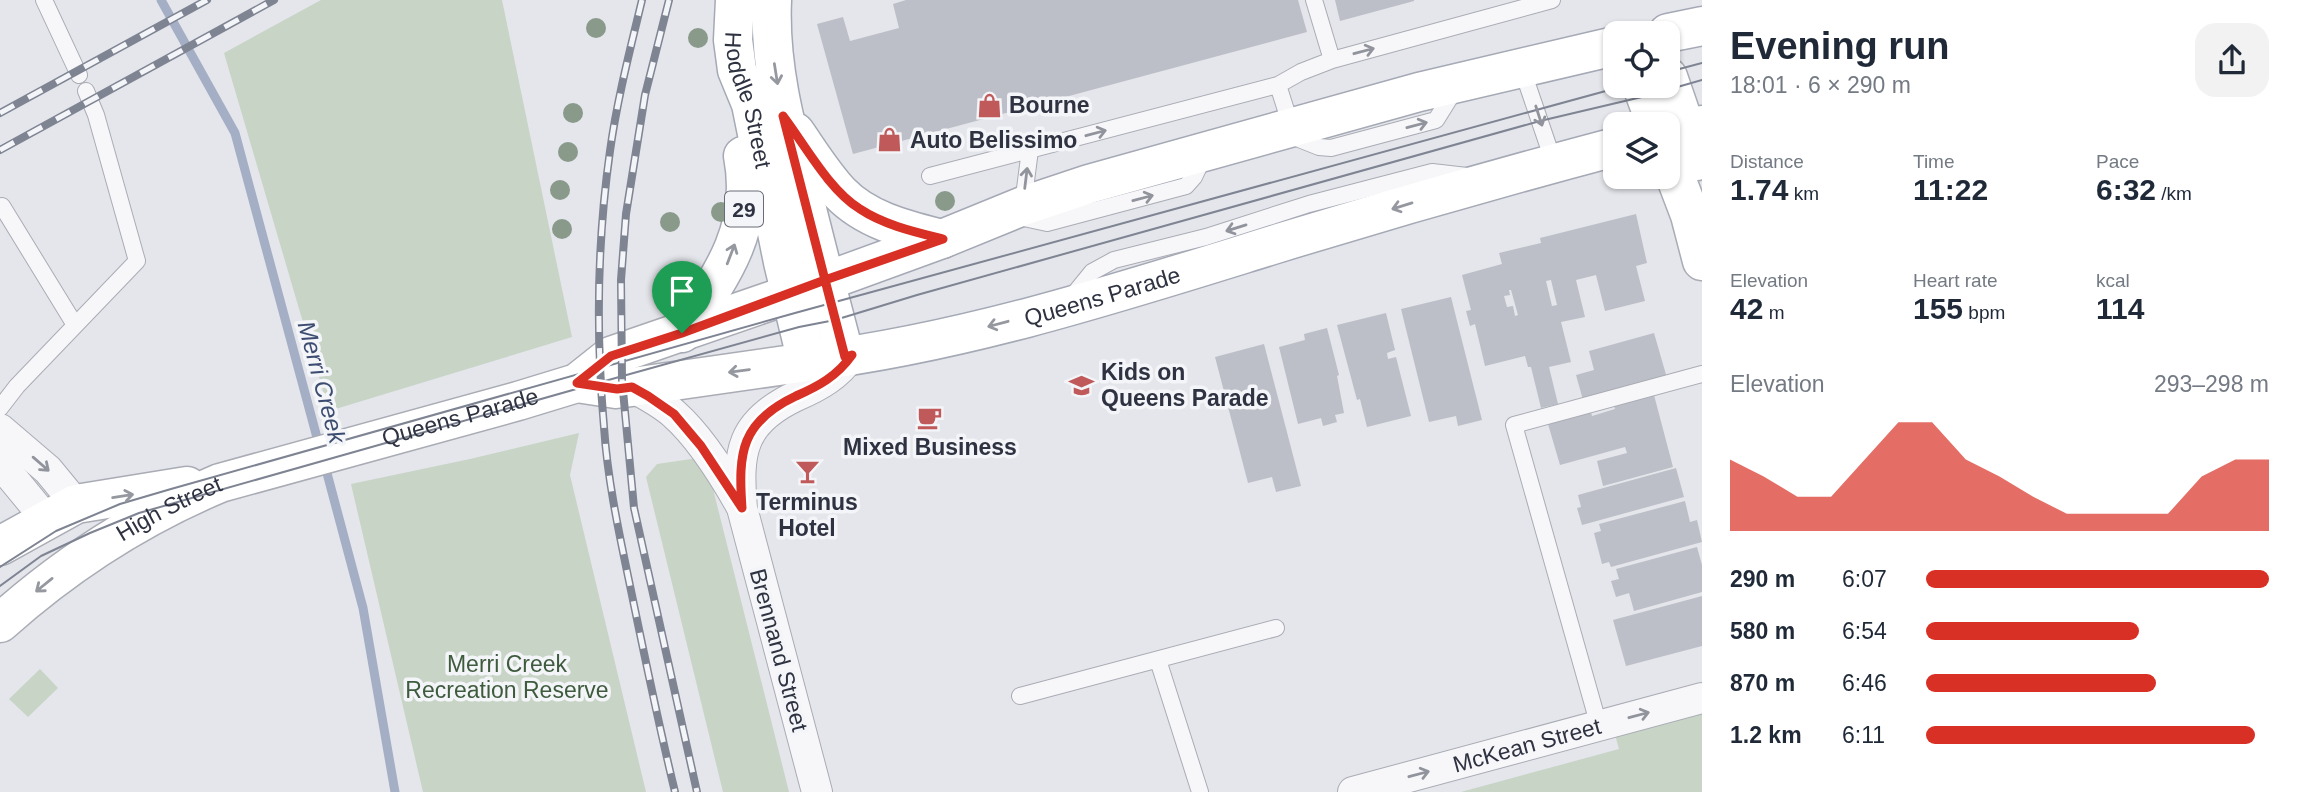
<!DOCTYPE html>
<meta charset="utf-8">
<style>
:root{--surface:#fff;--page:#f2f2f3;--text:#1f2937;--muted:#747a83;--accent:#d93025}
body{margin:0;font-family:Helvetica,sans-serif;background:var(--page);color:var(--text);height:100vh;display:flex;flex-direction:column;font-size:26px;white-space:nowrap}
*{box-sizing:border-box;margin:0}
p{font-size:23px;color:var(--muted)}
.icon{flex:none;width:38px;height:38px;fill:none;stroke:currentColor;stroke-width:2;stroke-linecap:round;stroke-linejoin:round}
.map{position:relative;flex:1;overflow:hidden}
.side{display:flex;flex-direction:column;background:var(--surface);width:595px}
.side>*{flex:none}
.fabs{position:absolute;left:1603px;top:21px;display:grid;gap:14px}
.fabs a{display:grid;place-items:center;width:77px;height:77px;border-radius:14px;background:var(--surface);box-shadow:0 2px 5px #0004;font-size:35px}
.pin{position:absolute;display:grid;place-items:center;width:60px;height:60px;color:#fff;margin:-72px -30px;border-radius:50% 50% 50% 0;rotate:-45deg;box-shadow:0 0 7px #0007}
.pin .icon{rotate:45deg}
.round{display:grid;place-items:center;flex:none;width:74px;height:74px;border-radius:21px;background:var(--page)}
.headline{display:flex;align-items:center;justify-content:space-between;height:119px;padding:0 28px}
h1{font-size:38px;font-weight:700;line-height:52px}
.metrics{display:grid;grid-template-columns:repeat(3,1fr);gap:10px;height:119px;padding:7px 28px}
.metrics div{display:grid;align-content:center}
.metrics b{font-size:30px;font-weight:700}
.metrics small{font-size:19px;font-weight:400}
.metrics p{font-size:19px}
.chart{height:196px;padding:14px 28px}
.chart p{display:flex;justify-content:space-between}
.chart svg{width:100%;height:126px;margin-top:7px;fill:var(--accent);opacity:.7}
ul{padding:0 28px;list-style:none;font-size:23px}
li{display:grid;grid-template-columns:112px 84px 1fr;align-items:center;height:52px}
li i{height:18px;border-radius:9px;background:var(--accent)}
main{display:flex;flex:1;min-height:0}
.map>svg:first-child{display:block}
.green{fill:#c8d4c6}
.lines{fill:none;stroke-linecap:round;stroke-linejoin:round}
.stream{stroke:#a4afc6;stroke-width:9}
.building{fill:#bcbfc7;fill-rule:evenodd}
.lane-casing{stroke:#aaacb5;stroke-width:18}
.street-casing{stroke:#aaacb5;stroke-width:32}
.secondary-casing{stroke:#aaacb5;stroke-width:41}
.primary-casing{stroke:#a5a9b5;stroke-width:41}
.lane{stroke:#f7f7f9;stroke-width:16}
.street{stroke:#f7f7f9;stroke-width:30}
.secondary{stroke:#fff;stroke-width:38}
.primary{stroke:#fff;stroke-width:38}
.tram{stroke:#7f8493;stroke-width:2}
.rail-casing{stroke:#7f8493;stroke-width:8}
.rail{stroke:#f4f5f8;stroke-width:5;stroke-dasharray:16;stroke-linecap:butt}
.tree{fill:#899a8b}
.oneway{stroke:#92949d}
.oneway2{stroke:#9698a0}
.route-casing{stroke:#fff;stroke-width:14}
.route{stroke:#d93025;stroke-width:9}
.labels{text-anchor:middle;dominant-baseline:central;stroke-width:7;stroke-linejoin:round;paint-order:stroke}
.shield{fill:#f4f5f8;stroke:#696c78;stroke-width:2}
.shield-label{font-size:21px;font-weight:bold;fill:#2e3241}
.street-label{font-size:23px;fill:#2e3241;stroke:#f4f5f8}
.poi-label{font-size:23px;font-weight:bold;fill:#2e3241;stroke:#f4f5f8;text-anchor:start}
.park-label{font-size:23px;fill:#3e5b3d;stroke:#f4f5f8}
.water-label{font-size:24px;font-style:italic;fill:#3c4c71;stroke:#f4f5f8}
</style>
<main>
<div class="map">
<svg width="1702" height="792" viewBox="0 0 1702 792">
<rect width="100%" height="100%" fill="#e4e6eb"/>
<path class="green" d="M321,0H502L572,337L329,411L224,53Z
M579,433L570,475L646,792H423L351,484L470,459Z
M705,457L789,792H723L646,477L657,464Z
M40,669L58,688L28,717L9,699Z
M1702,703V792H1461L1619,749L1613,727Z"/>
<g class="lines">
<path class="stream" d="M161,0L235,133L319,445
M324,462L363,608L395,792"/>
</g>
<path class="building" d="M906,0H1298L1307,32L853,154L817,24L843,17L850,41L899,28L893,4Z
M1335,0H1414V1L1340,21Z
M1636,214L1647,263L1636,266L1645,301L1605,311L1596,275L1576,280L1585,317L1561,322L1571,362L1549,367L1558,404L1541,408L1531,367H1528L1525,356L1485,366L1475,324L1470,326L1466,311L1471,310L1462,275L1502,264L1499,253L1541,243L1540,238ZM1551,280L1557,305L1552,306L1546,281ZM1509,290H1511L1518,315L1515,316L1513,306L1507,307L1504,296L1510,295Z
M1451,297L1482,420L1458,426L1456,416L1429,422L1401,309Z
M1386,313L1395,350L1387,353L1388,359L1396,357L1411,416L1367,427L1360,399L1357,400L1337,325Z
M1327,328L1339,375L1337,376L1344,413L1335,415L1337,422L1323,426L1321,418L1298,424L1279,347L1305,340L1304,334Z
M1654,333L1667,378L1583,400L1576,375L1594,370L1589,351Z
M1264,344L1301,486L1276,492L1272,477L1248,483L1215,357Z
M1654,395L1673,467L1603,486L1597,461L1627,453L1625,447L1560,465L1548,424L1591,412L1592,416L1615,409L1614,406Z
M1676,468L1684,497L1582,525L1577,508L1581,507L1578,495Z
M1685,501L1690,522L1697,520L1702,542L1611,567L1609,562L1602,564L1594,533L1601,531L1599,524Z
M1697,547L1702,565V592L1634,611L1629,593L1616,597L1611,581L1619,579L1616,569Z
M1702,596V646L1626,666L1613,620Z"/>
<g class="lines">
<defs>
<path id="lane" d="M44,0L79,75
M1314,0L1332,60
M1522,69L1554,163
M1278,85L1291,126
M1289,135L1319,147L1331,148L1436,120L1456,88
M930,176L1278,85L1301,72L1332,60L1552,0
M1023,204L1030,150
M2,206L75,325
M1019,217L1047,223L1186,186L1194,177L1204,156
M1070,299L1092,272L1114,260L1206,237L1309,204L1432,172L1467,176
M0,408L17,386L137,261L96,115L86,91
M1158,660L1200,792
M1020,696L1276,628
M1599,726L1514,425L1702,374"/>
<g id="street">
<path d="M632,387C646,395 662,403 674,414C700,437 723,474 740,504"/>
<path d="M0,429L48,470L76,504"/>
<path d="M0,463L46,519"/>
<path d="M817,792L742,508C737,452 741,422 796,396C819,386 837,376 852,355"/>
<path id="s1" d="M1353,792L1702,698"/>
</g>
<g id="secondary">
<path d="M1668,77L1697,161"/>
<path d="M1642,86L1656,124"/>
<path d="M1668,157L1690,215L1702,261"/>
<path d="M577,383L616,389L632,387L807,362"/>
<path d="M0,546L76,504L187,486"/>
<path id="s2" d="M0,623C66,564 139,517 220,483L518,401L577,383L611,356L791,294"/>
</g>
<g id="primary">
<path id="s3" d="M735,0L733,40L737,70L751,104L783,262L807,362C968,342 1124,291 1279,243C1390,209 1502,177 1615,147"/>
<path d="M772,0C769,64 785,124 801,185C815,242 830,300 845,357"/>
<path d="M1668,33L1702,26"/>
<path d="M795,132C809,152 823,175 840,193C867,221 907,230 942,239"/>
<path d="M1668,135L1702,125"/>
<path d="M791,294L942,239L1023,206L1089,184L1419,92L1615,46"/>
<path d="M682,333C721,277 757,229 743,156"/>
</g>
</defs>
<use href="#lane" class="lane-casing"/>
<use href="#street" class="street-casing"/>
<use href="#secondary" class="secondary-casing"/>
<use href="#primary" class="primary-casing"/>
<use href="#lane" class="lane"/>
<use href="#street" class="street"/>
<use href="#secondary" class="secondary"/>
<use href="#primary" class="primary"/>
<path class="tram" d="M1668,72L1702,63
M0,567L56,531L120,504L171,489L795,313L1624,86
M0,586L41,556L90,533L139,513L594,384L799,327L835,320L917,295L1540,121L1646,96L1702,80"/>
<defs>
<path id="rail" d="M642,0C630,50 617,100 610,151C597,242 596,336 604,427C608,487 622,546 634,605C647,668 660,730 675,792
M669,0L645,95L626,214L621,280L622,380L634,508L697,792
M0,113L207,0
M0,150L274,0"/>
</defs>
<use href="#rail" class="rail-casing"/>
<use href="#rail" class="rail"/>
</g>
<g class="tree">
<circle cx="596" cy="28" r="10"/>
<circle cx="698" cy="38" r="10"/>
<circle cx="573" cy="113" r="10"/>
<circle cx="568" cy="152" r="10"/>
<circle cx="560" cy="190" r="10"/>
<circle cx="945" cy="201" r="10"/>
<circle cx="721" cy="212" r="10"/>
<circle cx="670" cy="222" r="10"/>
<circle cx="562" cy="229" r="10"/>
</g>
<defs><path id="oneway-shaft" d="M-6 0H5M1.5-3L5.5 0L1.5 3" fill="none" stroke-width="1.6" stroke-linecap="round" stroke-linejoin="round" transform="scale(1.75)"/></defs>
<g class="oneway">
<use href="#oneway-shaft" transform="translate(1364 51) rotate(-15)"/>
<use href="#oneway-shaft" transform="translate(1539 116) rotate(72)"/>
<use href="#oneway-shaft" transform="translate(1417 125) rotate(-15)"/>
<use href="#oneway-shaft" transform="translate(1096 133) rotate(-15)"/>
<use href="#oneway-shaft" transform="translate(1026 178) rotate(-83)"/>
<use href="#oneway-shaft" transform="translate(1143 198) rotate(-15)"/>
<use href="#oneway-shaft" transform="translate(1236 228) rotate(163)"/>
<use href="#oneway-shaft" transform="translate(41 464) rotate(41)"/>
<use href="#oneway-shaft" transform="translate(1639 715) rotate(-15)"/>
<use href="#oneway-shaft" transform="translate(1419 774) rotate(-15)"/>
</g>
<g class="oneway2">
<use href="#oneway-shaft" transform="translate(776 74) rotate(81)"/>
<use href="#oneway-shaft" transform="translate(1402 206) rotate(163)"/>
<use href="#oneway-shaft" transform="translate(731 254) rotate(-69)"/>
<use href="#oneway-shaft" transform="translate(998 324) rotate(165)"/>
<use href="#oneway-shaft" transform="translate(739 371) rotate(172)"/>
<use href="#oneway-shaft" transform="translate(123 496) rotate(-9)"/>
<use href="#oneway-shaft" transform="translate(44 585) rotate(141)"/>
</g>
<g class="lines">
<defs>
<path id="route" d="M682,333L611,356L577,383L617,389L632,387L648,396L674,414L701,446L742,508C738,452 741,422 796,396C819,386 837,376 852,355L845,357L825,280L943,239C915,232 884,225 860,209C829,190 805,145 783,116L825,280L682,333"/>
</defs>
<use href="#route" class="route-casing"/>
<use href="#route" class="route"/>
</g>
<defs>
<symbol id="shop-bare" viewBox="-9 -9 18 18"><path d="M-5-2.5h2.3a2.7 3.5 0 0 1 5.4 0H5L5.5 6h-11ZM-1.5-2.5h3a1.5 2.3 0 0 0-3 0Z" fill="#c05959" stroke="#f4f5f8" stroke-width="2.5" paint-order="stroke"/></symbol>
<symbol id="school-bare" viewBox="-9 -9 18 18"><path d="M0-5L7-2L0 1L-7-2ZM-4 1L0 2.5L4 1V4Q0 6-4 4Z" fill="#c05959" stroke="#f4f5f8" stroke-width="2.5" paint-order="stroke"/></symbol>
<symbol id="cafe-bare" viewBox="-9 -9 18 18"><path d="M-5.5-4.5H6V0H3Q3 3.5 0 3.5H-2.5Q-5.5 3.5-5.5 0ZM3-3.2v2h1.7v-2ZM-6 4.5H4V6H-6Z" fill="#c05959" stroke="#f4f5f8" stroke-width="2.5" paint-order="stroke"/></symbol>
<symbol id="bar-bare" viewBox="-9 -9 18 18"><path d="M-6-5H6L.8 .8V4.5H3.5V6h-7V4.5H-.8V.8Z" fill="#c05959" stroke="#f4f5f8" stroke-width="2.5" paint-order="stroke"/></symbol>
</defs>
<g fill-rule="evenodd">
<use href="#shop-bare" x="972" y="88" width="35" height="35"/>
<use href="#shop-bare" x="872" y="122" width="35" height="35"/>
<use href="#school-bare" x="1064" y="368" width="35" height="35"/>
<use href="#cafe-bare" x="912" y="400" width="35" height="35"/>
<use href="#bar-bare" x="790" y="454" width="35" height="35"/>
</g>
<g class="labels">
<rect class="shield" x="725" y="191.5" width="38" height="35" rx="5"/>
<g class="shield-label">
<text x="744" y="209">29</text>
</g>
<g class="street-label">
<text stroke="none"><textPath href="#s3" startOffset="102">Hoddle Street</textPath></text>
<text stroke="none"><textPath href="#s3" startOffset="674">Queens Parade</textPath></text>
<text stroke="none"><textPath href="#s2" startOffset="511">Queens Parade</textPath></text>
<text stroke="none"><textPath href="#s2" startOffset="205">High Street</textPath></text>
<text transform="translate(779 650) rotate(75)">Brennand Street</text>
<text stroke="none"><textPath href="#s1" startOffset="180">McKean Street</textPath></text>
</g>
<g class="poi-label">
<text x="1009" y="105">Bourne</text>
<text x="910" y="140">Auto Belissimo</text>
<text x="1101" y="372">Kids on<tspan x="1101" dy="26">Queens Parade</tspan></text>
<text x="930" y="447" text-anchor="middle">Mixed Business</text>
<text x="807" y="502" text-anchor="middle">Terminus<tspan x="807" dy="26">Hotel</tspan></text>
</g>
<g class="park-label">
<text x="507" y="664">Merri Creek<tspan x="507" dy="26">Recreation Reserve</tspan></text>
</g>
<g class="water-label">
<text transform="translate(322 382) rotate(75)">Merri Creek</text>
</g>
</g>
</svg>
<div class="fabs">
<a><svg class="icon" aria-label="locate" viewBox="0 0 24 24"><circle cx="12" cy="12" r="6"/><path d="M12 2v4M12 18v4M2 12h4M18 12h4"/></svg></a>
<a><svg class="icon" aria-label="layers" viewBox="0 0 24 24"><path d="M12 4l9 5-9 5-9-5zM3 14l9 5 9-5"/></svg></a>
</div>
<div class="pin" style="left:682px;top:333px;background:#1e9e55"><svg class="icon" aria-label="arrive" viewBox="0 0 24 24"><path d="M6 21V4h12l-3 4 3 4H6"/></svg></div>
</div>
<section class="side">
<div class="headline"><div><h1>Evening run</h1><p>18:01 · 6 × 290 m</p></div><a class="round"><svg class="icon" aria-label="share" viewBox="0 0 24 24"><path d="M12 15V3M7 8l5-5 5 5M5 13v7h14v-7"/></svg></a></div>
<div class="metrics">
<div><p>Distance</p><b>1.74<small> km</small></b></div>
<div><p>Time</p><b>11:22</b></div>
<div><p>Pace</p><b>6:32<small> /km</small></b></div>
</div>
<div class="metrics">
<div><p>Elevation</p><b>42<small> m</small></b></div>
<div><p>Heart rate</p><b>155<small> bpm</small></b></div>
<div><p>kcal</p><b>114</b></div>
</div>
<div class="chart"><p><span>Elevation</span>293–298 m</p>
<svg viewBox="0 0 160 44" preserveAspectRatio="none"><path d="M0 44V19L10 25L20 32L30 32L40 19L50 6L60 6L70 19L80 25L90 32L100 38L110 38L120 38L130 38L140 25L150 19L160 19V44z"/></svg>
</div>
<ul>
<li><b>290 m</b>6:07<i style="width:100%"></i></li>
<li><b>580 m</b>6:54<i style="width:62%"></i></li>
<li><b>870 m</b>6:46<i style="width:67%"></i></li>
<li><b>1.2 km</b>6:11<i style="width:96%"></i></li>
</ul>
</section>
</main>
